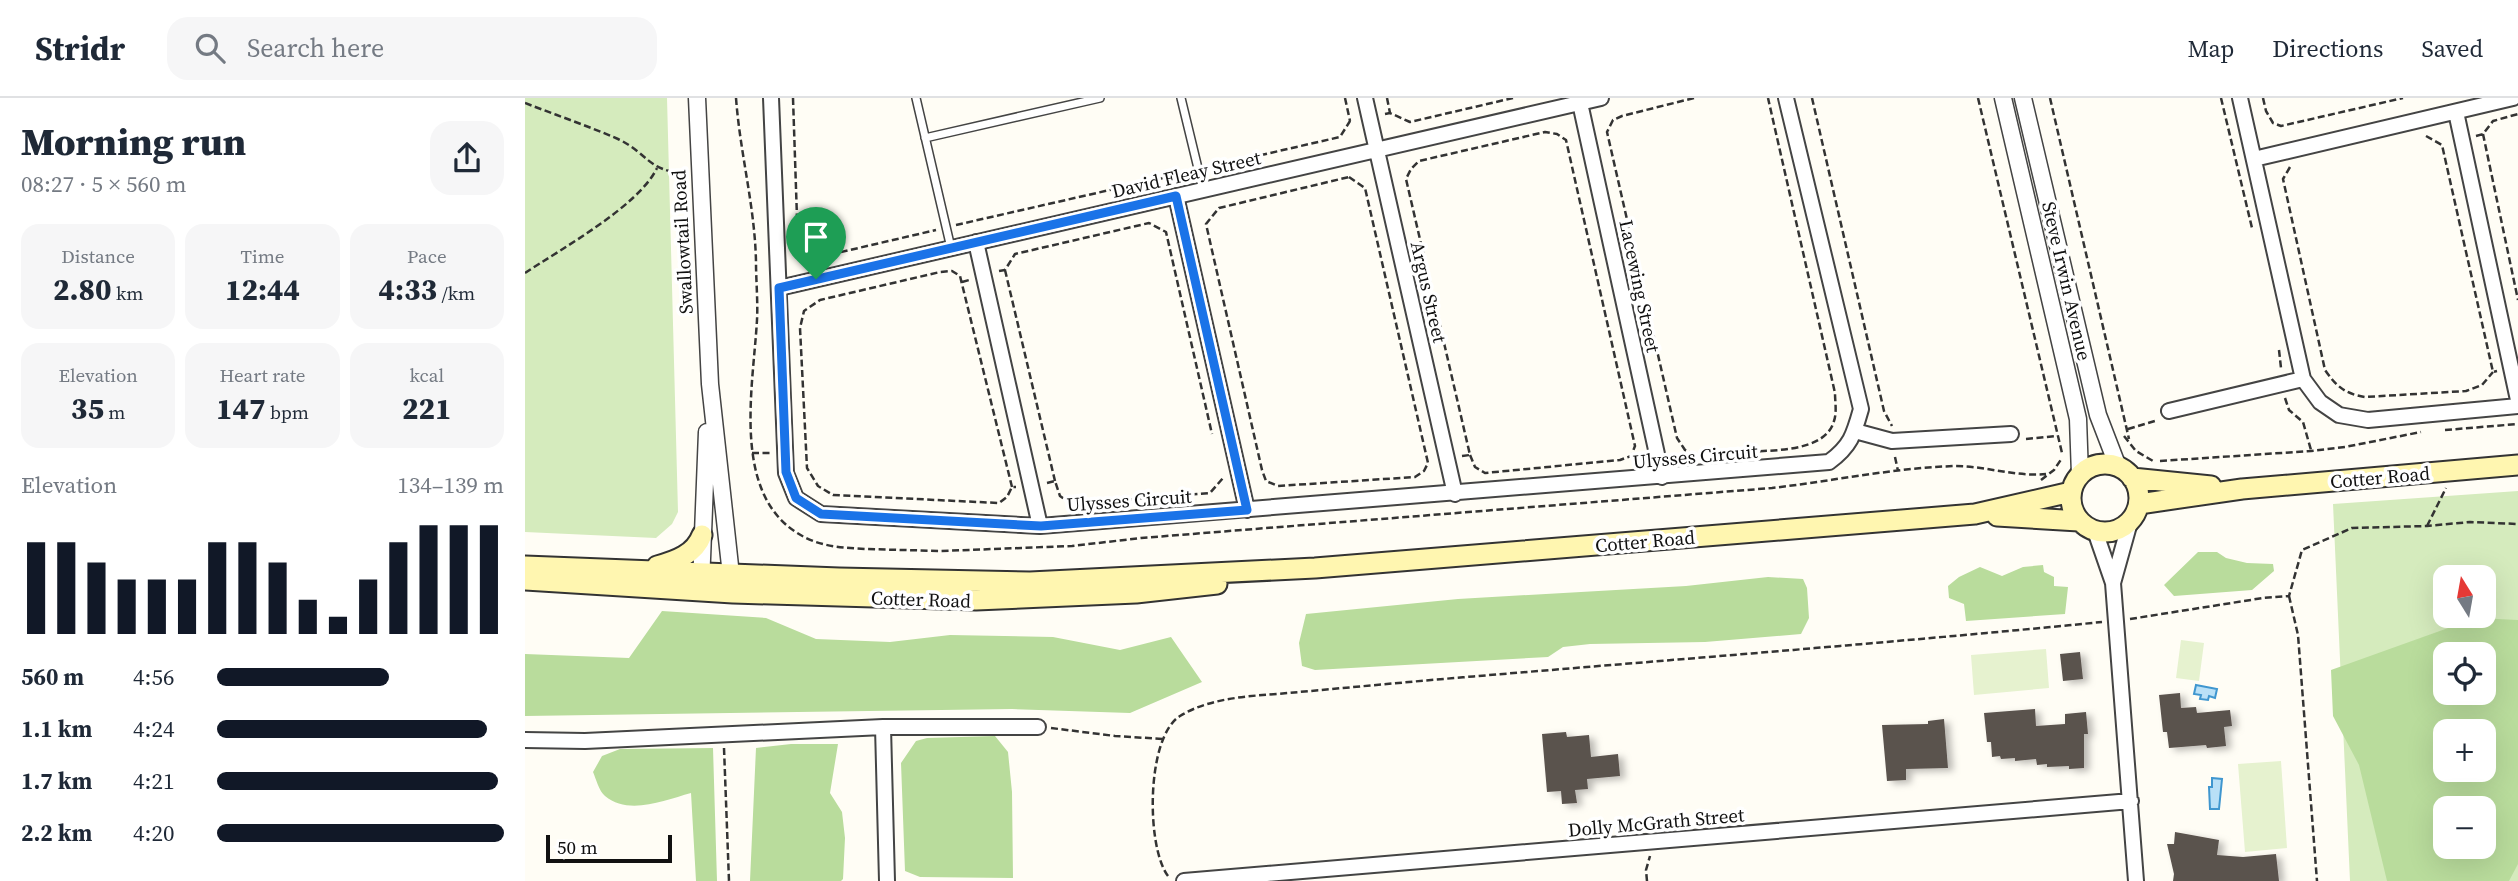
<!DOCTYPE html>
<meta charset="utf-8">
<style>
:root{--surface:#fff;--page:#f6f6f7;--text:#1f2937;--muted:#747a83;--line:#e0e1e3;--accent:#111827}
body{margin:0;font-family:"Source Serif 4",serif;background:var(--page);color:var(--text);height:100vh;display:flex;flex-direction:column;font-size:26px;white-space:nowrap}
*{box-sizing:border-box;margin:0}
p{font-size:23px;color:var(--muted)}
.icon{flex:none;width:38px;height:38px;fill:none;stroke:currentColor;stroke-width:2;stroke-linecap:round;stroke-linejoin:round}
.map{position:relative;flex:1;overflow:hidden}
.details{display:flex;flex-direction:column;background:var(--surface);width:525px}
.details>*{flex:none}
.needle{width:46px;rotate:349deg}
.buttons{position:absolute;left:1908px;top:467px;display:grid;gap:14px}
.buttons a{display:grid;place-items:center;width:63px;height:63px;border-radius:14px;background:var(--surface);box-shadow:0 7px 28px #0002;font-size:35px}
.scale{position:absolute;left:21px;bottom:18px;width:126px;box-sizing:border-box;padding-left:7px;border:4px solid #111;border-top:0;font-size:19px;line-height:24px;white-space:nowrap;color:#111;-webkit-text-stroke:5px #fff;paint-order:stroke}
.pin{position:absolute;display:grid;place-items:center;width:60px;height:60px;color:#fff;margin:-72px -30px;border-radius:50% 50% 50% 0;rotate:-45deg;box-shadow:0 0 7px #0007}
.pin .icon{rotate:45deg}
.round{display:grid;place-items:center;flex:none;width:74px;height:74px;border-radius:21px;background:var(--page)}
.head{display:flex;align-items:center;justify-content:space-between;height:119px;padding:0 21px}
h1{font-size:38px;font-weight:800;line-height:52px}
.figures{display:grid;grid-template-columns:repeat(3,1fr);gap:10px;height:119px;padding:7px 21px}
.figures div{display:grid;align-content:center;border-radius:18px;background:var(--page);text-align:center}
.figures b{font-size:30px;font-weight:800}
.figures small{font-size:19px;font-weight:400}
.figures p{font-size:19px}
.chart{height:196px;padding:14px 21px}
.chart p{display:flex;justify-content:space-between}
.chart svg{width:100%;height:126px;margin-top:7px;stroke:var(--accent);stroke-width:6}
ul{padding:0 21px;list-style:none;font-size:23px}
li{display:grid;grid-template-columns:112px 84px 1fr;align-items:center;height:52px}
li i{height:18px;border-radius:9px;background:var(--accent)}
header{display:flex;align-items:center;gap:42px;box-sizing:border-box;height:98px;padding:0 35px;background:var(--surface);border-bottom:2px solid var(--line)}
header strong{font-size:33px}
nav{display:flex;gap:38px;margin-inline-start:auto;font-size:24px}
.search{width:490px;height:63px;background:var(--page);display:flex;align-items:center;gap:18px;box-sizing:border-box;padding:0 24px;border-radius:21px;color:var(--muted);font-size:26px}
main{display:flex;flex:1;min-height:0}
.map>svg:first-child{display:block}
.green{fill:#d5ebbd;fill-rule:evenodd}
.forest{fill:#b9dc9c;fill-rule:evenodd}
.pitch{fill:#e6f2cf}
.water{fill:#b9e0f7;stroke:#3f96cf;stroke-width:2}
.building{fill:#5a524d;filter:url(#shadow)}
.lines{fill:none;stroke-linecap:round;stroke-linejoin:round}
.service-casing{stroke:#444;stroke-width:10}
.minor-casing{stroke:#444;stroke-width:18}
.tertiary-casing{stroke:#444;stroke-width:19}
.secondary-casing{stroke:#333;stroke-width:23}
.path{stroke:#333;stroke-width:2.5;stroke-dasharray:7 3.5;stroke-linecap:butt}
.service{stroke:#fff;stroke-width:7}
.minor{stroke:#fff;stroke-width:14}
.tertiary{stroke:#fff;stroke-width:16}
.secondary{stroke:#fff6b0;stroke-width:19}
.route-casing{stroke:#fff;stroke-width:14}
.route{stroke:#1a73e8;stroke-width:9}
.labels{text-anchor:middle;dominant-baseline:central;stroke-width:7;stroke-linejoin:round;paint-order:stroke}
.street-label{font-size:19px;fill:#111;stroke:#fff}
</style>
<header>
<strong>Stridr</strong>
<div class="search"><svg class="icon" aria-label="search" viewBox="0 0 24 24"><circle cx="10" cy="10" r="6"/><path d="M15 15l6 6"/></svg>Search here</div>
<nav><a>Map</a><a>Directions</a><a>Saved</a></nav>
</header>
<main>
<section class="details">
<div class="head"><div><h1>Morning run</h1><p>08:27 · 5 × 560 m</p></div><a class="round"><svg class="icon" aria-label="share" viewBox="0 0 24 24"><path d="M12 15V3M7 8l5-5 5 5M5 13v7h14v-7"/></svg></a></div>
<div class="figures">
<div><p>Distance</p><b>2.80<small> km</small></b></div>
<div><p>Time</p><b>12:44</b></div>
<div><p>Pace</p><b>4:33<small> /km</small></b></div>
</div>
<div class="figures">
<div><p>Elevation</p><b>35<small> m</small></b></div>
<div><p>Heart rate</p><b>147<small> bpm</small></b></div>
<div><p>kcal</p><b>221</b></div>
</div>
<div class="chart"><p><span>Elevation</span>134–139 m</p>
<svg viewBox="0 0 160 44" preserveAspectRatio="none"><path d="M5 44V12M15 44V12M25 44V19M35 44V25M45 44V25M55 44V25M65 44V12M75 44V12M85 44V19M95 44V32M105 44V38M115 44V25M125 44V12M135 44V6M145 44V6M155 44V6"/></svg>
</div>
<ul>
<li><b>560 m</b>4:56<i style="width:60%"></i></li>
<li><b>1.1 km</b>4:24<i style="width:94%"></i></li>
<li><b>1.7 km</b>4:21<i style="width:98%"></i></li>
<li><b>2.2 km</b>4:20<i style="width:100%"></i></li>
</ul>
</section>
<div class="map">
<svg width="1993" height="783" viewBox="0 0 1993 783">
<defs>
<filter id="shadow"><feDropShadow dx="5.5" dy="3" stdDeviation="3.5" flood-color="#0004"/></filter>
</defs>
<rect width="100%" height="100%" fill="#fffdf5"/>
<path class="green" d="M0,0H142L153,414L147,426L131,440L0,434Z
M1993,393V783H1825L1808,406ZM1920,480H1958V518H1920ZM1920,556H1958V595H1920ZM1920,634H1958V672H1920ZM1920,710H1958V749H1920Z"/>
<path class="forest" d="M1673,454H1692L1701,460L1722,465L1748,466L1749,473L1727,492L1649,498L1639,487Z
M1518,467L1519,474L1529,479V488L1543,489L1540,516L1441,523L1439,506L1424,500L1423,488L1434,479L1455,469L1477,478L1498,469Z
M1243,479L1278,481L1282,490L1284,520L1276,536L1180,544L1065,546L1038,549L1023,559L790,572L777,568L774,545L781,516L933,501L1161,488Z
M137,513L241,520L291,541L365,544L425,537L528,539L595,552L646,539L677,584L605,615L487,611L0,618V556L104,560Z
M1951,520L1993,522V766L1984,783H1862L1834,667L1808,618L1806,572ZM1920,556H1958V595H1920ZM1920,634H1958V672H1920ZM1958,710V749H1920V710Z
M470,638L483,654L487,694L488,780L395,779L380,773L376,665L391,643L402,640Z
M266,646H313L305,695L317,714L320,740L318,781L316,783H225L231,650Z
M188,650L192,783H171L166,695C140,702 104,718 80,698C74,693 71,681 68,674L77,658L95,651Z"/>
<path class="pitch" d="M1656,542L1679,545L1674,583L1651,580Z
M1521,551L1524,590L1449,597L1446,557Z
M1756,663L1762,750L1720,754L1713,666Z"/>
<path class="water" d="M1671,587L1692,591L1690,600L1684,598L1683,602L1675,601L1676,597L1669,596Z
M1687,680L1697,681L1694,711H1685L1684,689H1687Z"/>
<path class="building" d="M1555,554L1558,581L1538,583L1535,556Z
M1655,595L1656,610L1671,609L1672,615L1705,612L1707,628L1699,629L1701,648L1682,650L1681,647L1644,650L1642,634H1638L1634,597Z
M1510,611L1511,628L1540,626V616L1561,614L1563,636H1559V670L1544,671V668L1522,669V666L1512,667L1511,661L1490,663V660L1476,661L1475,658L1467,659L1466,644H1462L1459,615Z
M1419,621L1423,670L1381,671V682L1362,683L1357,627L1403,626V623Z
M1041,634L1042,639L1064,637L1066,659L1093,656L1095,678L1062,681L1063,691L1050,692L1052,705L1037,706L1036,693L1022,694L1017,636Z
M1650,734L1694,742L1692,757L1718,759L1751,756L1754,783H1648L1649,776L1642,746H1649Z"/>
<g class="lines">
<defs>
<path id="service" d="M391,0L426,150
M656,0L678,91
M400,40L575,0"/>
<path id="minor" d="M246,0L261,375L271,400L296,416L515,428L1304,364C1326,348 1329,336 1336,311L1261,0
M840,0L930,396
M1715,0L1778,281L1795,304L1814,317L1843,322L1993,308
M1055,5L1137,379
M1931,14L1993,302
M1729,61L1988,0
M651,98L722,412
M451,144L515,428
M254,190L1076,0
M1644,313L1778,281
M1330,333L1367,343L1486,336
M1570,433L1588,485L1611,783
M1588,485L1605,424
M358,629L362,783
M0,642L60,643L358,629H513
M659,783L1606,703"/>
<path id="tertiary" d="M172,0L185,286L207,486
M1478,0L1553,321L1555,377
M1498,0L1573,317L1593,369
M176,486L182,334"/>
<path id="secondary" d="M1546 400a34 34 0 1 1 68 0a34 34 0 1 1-68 0Z
M1607,380L1686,388
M1614,406L1717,391L1993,367
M1472,418L1554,423
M0,468L314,480L505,484L790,470L1450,416L1546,394
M132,468C151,463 170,456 177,437
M0,482L208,495L451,502L611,495L692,486"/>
</defs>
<use href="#service" class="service-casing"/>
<use href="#minor" class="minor-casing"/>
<use href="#tertiary" class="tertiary-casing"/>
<use href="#secondary" class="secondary-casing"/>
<path class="path" d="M211,0C215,55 230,109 231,164C231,183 233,203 232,222C228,293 203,409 288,443C304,449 322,450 340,451L416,453L547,448L616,440L1247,390C1308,383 1368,370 1430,368C1461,368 1490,379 1521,376
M268,0L273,150
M820,0L825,23
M862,0L865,15
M1169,0L1097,18L1088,22L1082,34L1152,340L1160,352L1173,358
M1287,0L1359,313L1367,328
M1453,0L1537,355
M1525,0L1604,341
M1696,0L1727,130
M1738,0L1741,13L1748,25L1756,28L1878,0
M0,5C31,17 63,28 93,41C123,55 123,74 161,75
M860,16L865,15L885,24L988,0
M1958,36L1993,202
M1901,38L1917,47L1968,274L1972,273
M1951,38L1958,36L1968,23L1993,16
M684,69L815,39L825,23L829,22
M1765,69L1758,81L1800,272C1811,288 1820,296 1840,299L1941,293L1957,287L1968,274
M824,79L840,90L903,365L899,373L890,379L753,388L741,383L737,372L681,126L694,110Z
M431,127L664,74
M268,150H273L286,161L411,132
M480,172L530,383
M474,173L480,172L490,156L624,125L641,134L687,336
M0,175C36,151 114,108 132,70
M437,184L444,182
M1754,252L1756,270
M1760,300L1764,312L1778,324L1786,352
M1603,331L1633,322
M1920,332L1993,326
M1599,338L1611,353L1628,363
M1501,341L1532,338
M1214,354C1242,352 1300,356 1309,323C1312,314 1310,304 1310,295L1243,0
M227,355H245
M937,358L945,357L881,81L886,71L894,63L1020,34L1032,36L1041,42L1110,348L1106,358L1095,362L960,375L950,369L945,357
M1370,359L1373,373
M1635,363L1786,353L1820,349L1896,334
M1516,382L1529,372L1537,360
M522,385L530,383L535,398L546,406L685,395L698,380
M487,389L435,178L427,173L415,174L295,202L279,213L275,230L282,370L293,388L308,397L474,405L482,399L487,389H491
M1902,428L1921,390
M1764,498L1773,537L1792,783
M1605,521L1738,500L1764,498L1777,452L1827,430L1902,428L1945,424L1993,426
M526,630L590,638L638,641
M199,650L204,783
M643,778C621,749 621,639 655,618C689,597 736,598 774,594C818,590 862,586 906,582C1130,563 1354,546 1577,524
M1122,783L1121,772L1125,758"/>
<use href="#service" class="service"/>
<use href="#minor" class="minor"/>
<use href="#tertiary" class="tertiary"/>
<use href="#secondary" class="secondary"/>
</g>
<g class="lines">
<defs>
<path id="route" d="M651,98L722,412L516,428L296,416L271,400L261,374L254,190Z"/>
</defs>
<use href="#route" class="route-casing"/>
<use href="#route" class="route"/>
</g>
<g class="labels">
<g class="street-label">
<text transform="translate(661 76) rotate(-13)">David Fleay Street</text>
<text transform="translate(157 144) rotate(-93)">Swallowtail Road</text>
<text transform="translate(1542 183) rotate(77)">Steve Irwin Avenue</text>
<text transform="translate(1115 188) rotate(78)">Lacewing Street</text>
<text transform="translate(904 194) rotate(77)">Argus Street</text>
<text transform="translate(1170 358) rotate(-5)">Ulysses Circuit</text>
<text transform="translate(1855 379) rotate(-5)">Cotter Road</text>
<text transform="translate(604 402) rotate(-4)">Ulysses Circuit</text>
<text transform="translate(1120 443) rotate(-5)">Cotter Road</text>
<text transform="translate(396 501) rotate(2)">Cotter Road</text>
<text transform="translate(1131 724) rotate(-5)">Dolly McGrath Street</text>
</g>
</g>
</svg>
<div class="buttons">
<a><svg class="needle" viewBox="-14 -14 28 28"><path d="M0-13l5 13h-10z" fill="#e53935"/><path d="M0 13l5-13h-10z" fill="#747a83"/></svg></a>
<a><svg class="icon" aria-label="locate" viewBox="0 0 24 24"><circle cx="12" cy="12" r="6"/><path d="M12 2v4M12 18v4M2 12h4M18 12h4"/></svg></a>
<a>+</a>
<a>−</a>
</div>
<div class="scale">50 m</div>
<div class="pin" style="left:291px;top:181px;background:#1e9e55"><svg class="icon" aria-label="arrive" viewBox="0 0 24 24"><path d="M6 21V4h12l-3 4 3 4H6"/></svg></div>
</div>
</main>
